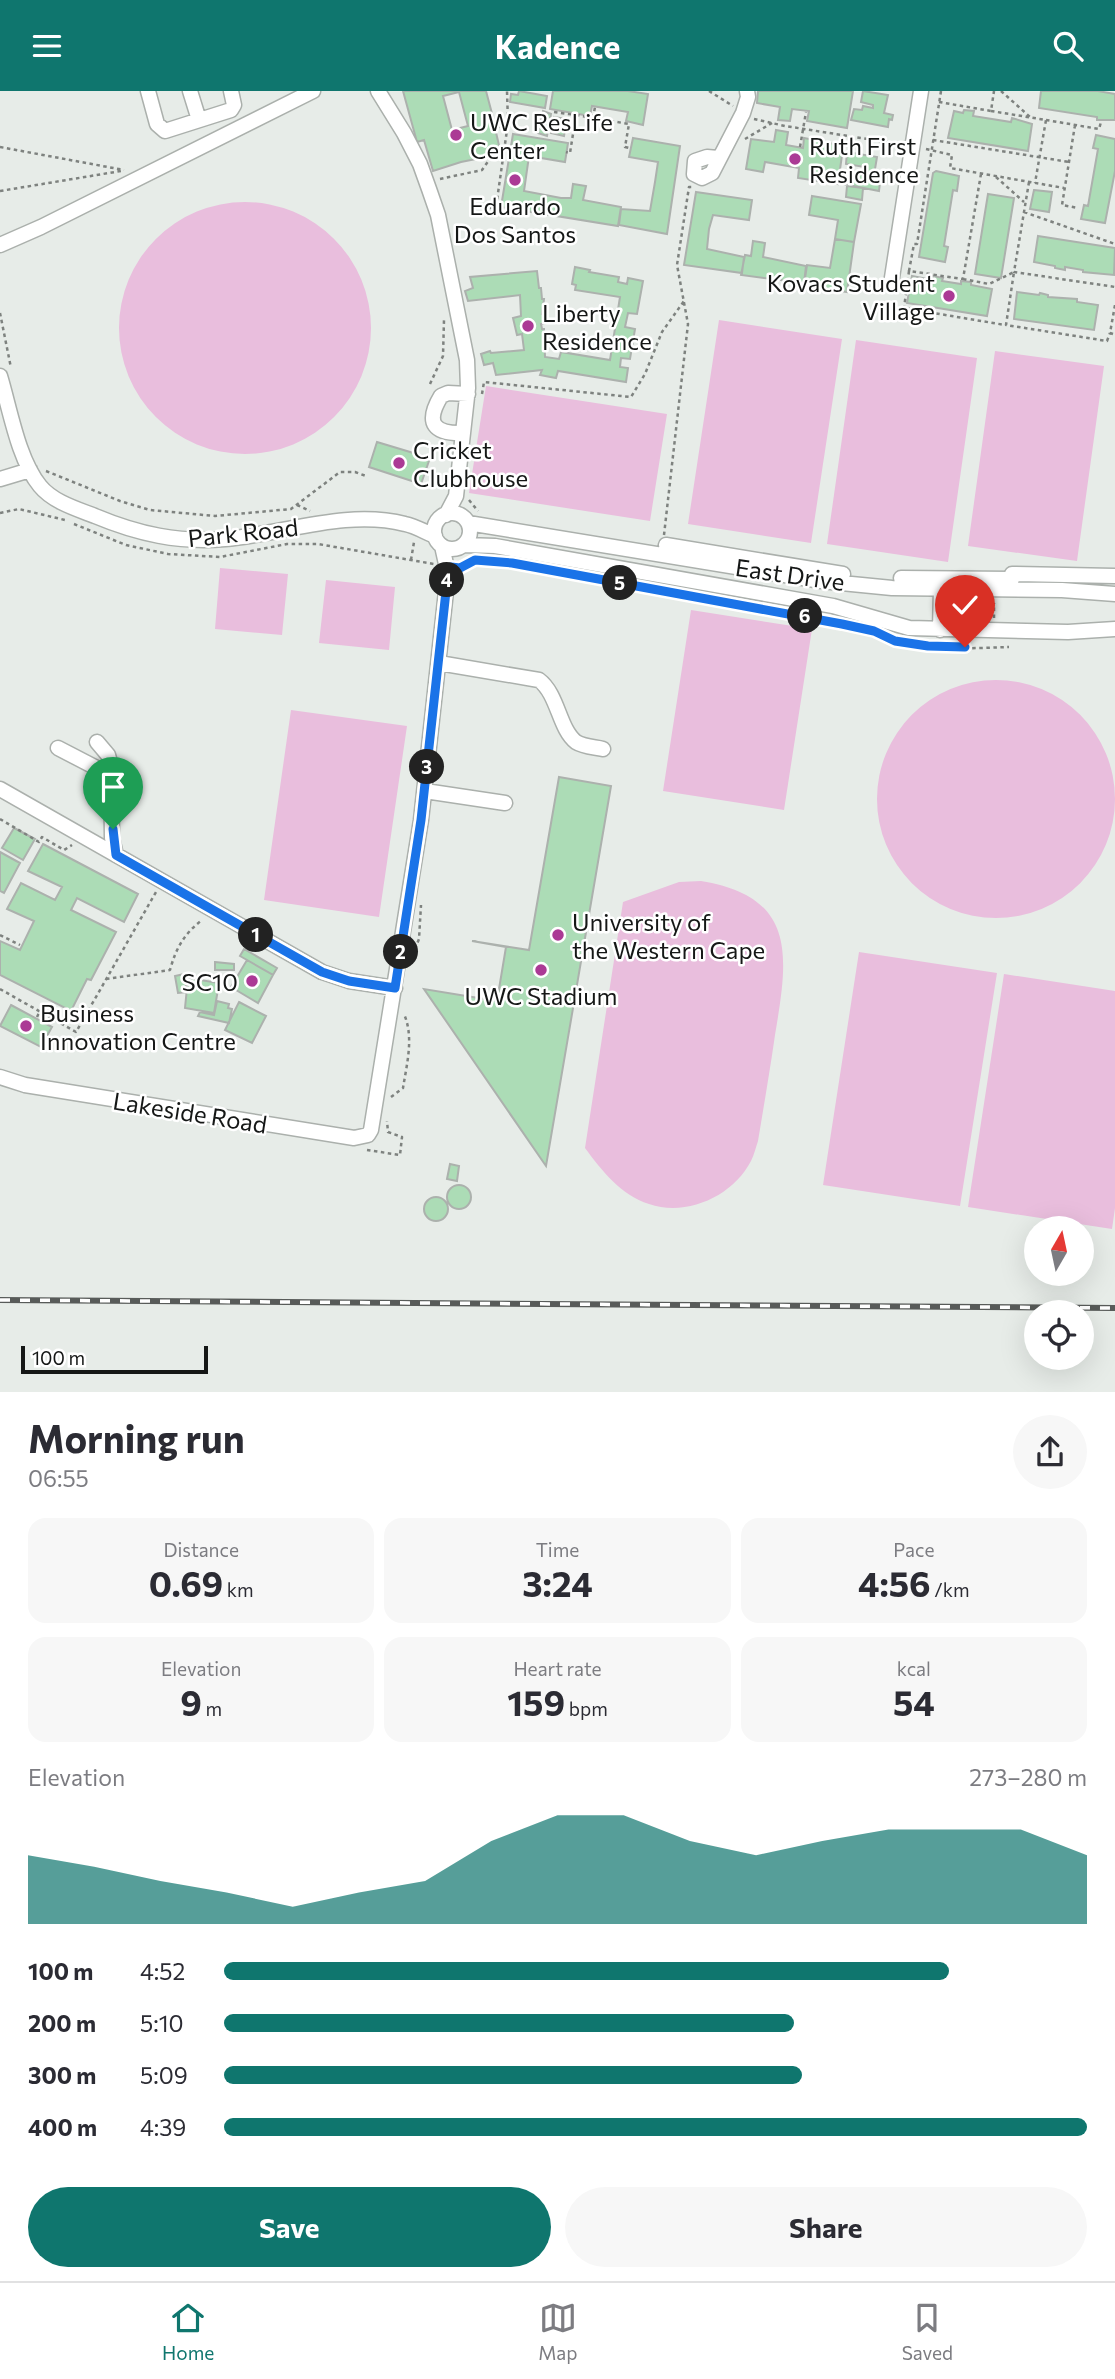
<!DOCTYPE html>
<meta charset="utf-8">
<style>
:root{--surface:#fff;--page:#f7f7f7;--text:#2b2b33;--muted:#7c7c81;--line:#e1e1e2;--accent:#0f766e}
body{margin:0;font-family:Commissioner,sans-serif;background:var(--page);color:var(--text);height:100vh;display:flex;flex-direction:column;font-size:26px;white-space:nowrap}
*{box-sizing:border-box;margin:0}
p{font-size:23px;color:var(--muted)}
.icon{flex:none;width:38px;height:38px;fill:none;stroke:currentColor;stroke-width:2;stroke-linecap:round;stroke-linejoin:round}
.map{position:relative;height:1301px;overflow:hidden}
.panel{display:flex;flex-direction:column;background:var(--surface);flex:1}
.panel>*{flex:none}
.needle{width:46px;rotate:9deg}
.tools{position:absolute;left:1024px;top:1125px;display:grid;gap:14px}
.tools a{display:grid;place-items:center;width:70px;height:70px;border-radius:50%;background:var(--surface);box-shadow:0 7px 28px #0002;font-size:35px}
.scale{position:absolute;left:21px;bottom:18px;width:187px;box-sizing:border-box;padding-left:7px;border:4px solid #151716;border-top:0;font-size:19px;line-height:24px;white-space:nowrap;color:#151716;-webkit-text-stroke:5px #fff;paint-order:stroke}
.pin{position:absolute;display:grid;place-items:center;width:60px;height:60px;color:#fff;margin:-72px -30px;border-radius:50% 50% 50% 0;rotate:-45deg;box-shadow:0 0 7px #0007}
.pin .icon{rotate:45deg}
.km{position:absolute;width:35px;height:35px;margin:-18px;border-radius:50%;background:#222;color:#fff;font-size:19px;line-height:35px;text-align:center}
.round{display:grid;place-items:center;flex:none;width:74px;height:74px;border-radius:37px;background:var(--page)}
.headline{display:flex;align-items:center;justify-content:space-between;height:119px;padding:0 28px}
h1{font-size:38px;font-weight:700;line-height:52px}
.figures{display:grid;grid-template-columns:repeat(3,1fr);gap:10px;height:119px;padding:7px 28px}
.figures div{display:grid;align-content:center;border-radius:18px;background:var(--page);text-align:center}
.figures b{font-size:35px;font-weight:700}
.figures small{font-size:19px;font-weight:400}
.figures p{font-size:19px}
.chart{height:196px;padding:14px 28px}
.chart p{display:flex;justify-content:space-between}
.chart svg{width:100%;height:126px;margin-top:7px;fill:var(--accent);opacity:.7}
.action{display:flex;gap:14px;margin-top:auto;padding:14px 28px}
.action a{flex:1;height:80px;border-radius:42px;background:var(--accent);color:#fff;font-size:28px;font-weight:700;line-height:80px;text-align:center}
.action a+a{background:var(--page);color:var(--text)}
ul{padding:0 28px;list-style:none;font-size:23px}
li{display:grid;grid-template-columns:112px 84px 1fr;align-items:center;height:52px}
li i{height:18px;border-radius:9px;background:var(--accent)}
header{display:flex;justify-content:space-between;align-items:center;height:91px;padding:0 28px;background:var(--accent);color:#fff;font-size:32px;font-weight:700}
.tab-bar{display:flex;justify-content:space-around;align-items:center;height:98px;border-top:2px solid var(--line);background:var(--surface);font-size:19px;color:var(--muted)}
.tab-bar a{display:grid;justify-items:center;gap:4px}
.tab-bar .selected{color:var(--accent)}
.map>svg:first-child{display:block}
.green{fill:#e9bedd}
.building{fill:#acdcb6;stroke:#acb1ad;stroke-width:2;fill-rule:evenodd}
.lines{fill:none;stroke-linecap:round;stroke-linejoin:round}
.minor-casing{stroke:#abb0ac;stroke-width:17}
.path{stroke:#7e827f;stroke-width:2.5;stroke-dasharray:3.5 3.5;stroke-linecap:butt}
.minor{stroke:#fff;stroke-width:14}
.rail-casing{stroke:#585b59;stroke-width:6}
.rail{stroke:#fff;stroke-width:3.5;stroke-dasharray:10;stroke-linecap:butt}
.route-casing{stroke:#fff;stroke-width:14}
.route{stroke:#1a73e8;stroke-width:9}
.poi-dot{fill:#ab3a95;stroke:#fff;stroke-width:2.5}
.labels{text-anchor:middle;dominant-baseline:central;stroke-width:5;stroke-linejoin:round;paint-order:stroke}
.poi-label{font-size:24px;fill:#151716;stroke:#fff;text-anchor:start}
.street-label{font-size:24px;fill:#151716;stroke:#fff}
</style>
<header><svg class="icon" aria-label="menu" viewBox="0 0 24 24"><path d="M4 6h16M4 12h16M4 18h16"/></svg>Kadence<svg class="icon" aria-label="search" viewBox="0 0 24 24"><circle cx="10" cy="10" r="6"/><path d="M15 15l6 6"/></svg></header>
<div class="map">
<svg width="1115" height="1301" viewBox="0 0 1115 1301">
<rect width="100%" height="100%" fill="#e7ece8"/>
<path class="green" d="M119 237a126 126 0 1 1 252 0a126 126 0 1 1-252 0Z
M719,229L842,248L811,452L688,433Z
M856,249L977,267L948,471L827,453Z
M995,260L1104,275L1077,470L968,455Z
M486,295L667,323L650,430L469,402Z
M220,477L288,483L282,544L215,538Z
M326,489L395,496L389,559L319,552Z
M691,519L812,538L784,719L663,700Z
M877 708a119 119 0 1 1 238 0a119 119 0 1 1-238 0Z
M291,619L407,635L379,826L264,809Z
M701,790C798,806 788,866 775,944C770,979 764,1014 758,1050C756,1056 754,1064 751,1070C733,1105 687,1126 649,1113C621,1104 602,1080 585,1057L623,811L679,791Z
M859,861L997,882L960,1115L823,1094Z
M1004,883L1115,900V1117L1112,1138L968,1116Z"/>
<path class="building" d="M403,0H486L494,30L498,29L500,36L495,37L501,63L461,71L433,80L424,49L417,51ZM459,1L468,35L452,39L443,5Z
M519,0L547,5L545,17L510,11L511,3L518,4Z
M553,0H628L648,3L643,34L626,30L628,21L592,15L590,25L550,18Z
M758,0H853L847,37L807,30L809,20L792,18L790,30L778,29L780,16L757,12Z
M863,0L888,4L884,22L893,24L892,29L889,28L888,36L851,29L854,18L862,19L863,15L873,17V14L861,11Z
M1041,0H1098L1115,3V29H1097V26L1039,17Z
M964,19L974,20L973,25L1011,31L1012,27L1032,33L1028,60L948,47L954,20L963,22Z
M543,20L551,23L547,45L538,42Z
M554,26L567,28L564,45L551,42Z
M776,39L788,41L786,54L803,57L804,47L844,55L843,60L847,61V65L842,64L838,93L798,87L799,77L765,71L763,81L746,78L751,48L774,51Z
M513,43L568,52L565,71L529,65L524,100L561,107H571L573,93L586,95L583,109L621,116L618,135L501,116Z
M1096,44L1115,48V80L1105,132L1081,128L1084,114L1088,115L1098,58L1093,57Z
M633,47L680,55L667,143L619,134L621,118L650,120L655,91L658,71L629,66Z
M847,61L877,66L873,90L880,91L879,100L843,93L845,82L864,84L865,76L846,73Z
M936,80L959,85L957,100L953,99L944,155L948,156L945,171L919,166L933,82Z
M847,95L863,97L862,109L846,106Z
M1034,99L1052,101L1049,121L1030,118Z
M696,101L752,109L749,129L713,124L709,138L707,158L744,166L742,182L684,174Z
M988,103L1014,107L1001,187L975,183Z
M812,105L861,113L854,151L835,148L838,129L809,124Z
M1038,145L1115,157L1114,184L1083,181V179L1065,176V179L1055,177V175L1034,171Z
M835,148L854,151L847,201L804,194L807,174L830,177Z
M753,150L765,152L763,166L806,175L804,192L741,184L745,164L751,165Z
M575,176L590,179L589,181L619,186L618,191L627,193L628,187L643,190L637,223L628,222L625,236L635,238L630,268L621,267L620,276L628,277L626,291L558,280L556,287L540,284L542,279L496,284L493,272L484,274L481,263L490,260L491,262L524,259L522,243L517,244L513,227L521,225L520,204L468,210L465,200L473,197L470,186L537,180L539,197H541L542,208H544L542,223H544L547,232L541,233L542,238H544L545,266L559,268L561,261L610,269L620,206L575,199L576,194L572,193Z
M912,185L933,189V185L943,187L942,190L961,193V190L971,191V194L992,198L987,225L907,212Z
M1017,201L1039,204L1040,202L1048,204V206L1077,208V211L1098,214L1094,239L1014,228Z
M377,351L430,367L421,393L369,376Z
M559,686L611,695L546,1075L424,898L497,910L506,856L472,850L529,859Z
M14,737L35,748L23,769L2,757Z
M43,753L138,803L124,831L77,807L71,819L116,841L91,889L87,888L71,920L0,884V850L20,859L34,830L7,818L21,792L55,809L62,796L28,780Z
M0,761L20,772L4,802L0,800Z
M244,858L277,877L273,884L240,865Z
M247,869L273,884L258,912L231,896Z
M215,871L234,873V879H215Z
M184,883L187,901L178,902L175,885Z
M188,887L219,892L214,922L185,917Z
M217,910L229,913L228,917L232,918L229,932L198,925L200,921L214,924Z
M239,911L266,925L252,952L225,939Z
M11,914L52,936L41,956L0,935Z
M450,1073L459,1075L457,1090L447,1088Z
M447 1106a12 12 0 1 1 24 0a12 12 0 1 1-24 0Z
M424 1118a12 12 0 1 1 24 0a12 12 0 1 1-24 0Z"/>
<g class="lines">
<defs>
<path id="minor" d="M148,0L157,33L165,40L231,19L234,14L231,0
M190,0L199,29
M378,0L404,42L420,73L429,98L438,124L467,269L468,297L456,405L446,424
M718,67L707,66L695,70L694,83L702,87L712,82L743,22L748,6L747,0
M0,154L41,136L313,0
M891,193L921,0
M0,285C10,318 18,368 40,395C53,411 77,418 95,425C138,443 179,452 225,448C284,443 346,418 405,433C415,435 425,441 435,445
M463,342C435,343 424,333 441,305L448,302L468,303
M0,388L30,379
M434 440a18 18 0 1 1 36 0a18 18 0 1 1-36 0Z
M468,432L821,490L892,497L1062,499L1115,503
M465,454L495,455L833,515L909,537L1068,541L1115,538
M666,454L843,483
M901,487L1012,488V483L1115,485
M940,539L941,498
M439,572L539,589C558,603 559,638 576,651C584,656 595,656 603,658
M97,651L108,664L111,675L112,747L116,764
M58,657L112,685
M0,698L322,881L349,890L395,897
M425,700L505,712
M0,986L25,994L354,1047L368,1044L371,1039L421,729L448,482L442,455"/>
</defs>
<use href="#minor" class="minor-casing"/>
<path class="path" d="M709,0L733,15
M941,0L917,153H914L909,180L963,188L981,83
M1001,0L1030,26
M939,11L991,20L994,0
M991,20L1046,29L1035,92
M554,21L576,24L570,62L566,61
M576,24L629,33L625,56L629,57
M593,27L595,16
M754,28L785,35L899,53
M1046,29L1099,38L1101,31
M1075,34L1062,114L1078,117
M745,48L772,32
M933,49L1069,71
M0,56L124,79
M800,56L806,21
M926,58L952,64L950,77L1064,97
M996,86L1024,111
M440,88L482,79L489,69L502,61
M1029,91L1014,181L1115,196
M0,100L121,80
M490,117L496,116L508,32L507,0
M1024,121L1115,153
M909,180L904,217L1005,234
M963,188L989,193L1014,181L1006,234L1107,250L1110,242
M0,222L11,277
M1113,243L1110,242L1115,214
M430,293L443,265L444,229
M482,303L484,291L631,306L645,283L662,241L684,210
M46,380L120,410L150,419L215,425L291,418L340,381H355L366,385
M469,409L478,420
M297,414L310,420
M0,422L19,418L65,429
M74,433L126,454L168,463L220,466L287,453H318L434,473
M664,444L688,233L677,174L689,96H692
M411,469L414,451
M461,476L475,469L509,472
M553,480L709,508
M774,519L843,533
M994,527V512
M883,544C920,562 968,557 1009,556
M0,728L39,751L42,746L64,759L72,754
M0,844L20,854
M415,858L419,848L421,814
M106,888L170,879C176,857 184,843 202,829
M0,898L76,941L156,801
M37,926L40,920
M391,1006L403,997C407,972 414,946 404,923
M367,1059L400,1064L402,1046L388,1041L387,1030"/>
<use href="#minor" class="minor"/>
<defs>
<path id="rail" d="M0,1209L1115,1217"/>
</defs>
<use href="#rail" class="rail-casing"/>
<use href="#rail" class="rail"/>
</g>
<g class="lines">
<defs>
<path id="route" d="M113,738L116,764L322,881L349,890L395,897L421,729L448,482L451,476L460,477L475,469L512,472L842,533L874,540L895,550L928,555L965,556"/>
</defs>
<use href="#route" class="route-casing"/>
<use href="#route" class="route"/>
</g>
<g class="poi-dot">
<circle cx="456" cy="44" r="7"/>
<circle cx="795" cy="68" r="7"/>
<circle cx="515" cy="89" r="7"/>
<circle cx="949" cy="205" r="7"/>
<circle cx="528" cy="235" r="7"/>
<circle cx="399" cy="372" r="7"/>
<circle cx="558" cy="844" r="7"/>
<circle cx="541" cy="879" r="7"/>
<circle cx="252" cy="890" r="7"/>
<circle cx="26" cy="935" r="7"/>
</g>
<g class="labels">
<g class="poi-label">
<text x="470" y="30">UWC ResLife<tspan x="470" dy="28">Center</tspan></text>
<text x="809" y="54">Ruth First<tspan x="809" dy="28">Residence</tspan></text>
<text x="515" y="114" text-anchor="middle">Eduardo<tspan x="515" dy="28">Dos Santos</tspan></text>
<text x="935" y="191" text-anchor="end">Kovacs Student<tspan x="935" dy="28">Village</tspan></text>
<text x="542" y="221">Liberty<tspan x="542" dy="28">Residence</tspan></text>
<text x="413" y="358">Cricket<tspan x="413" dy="28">Clubhouse</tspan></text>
<text x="572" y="830">University of<tspan x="572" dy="28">the Western Cape</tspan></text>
<text x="238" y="890" text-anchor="end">SC10</text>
<text x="541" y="904" text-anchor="middle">UWC Stadium</text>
<text x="40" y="921">Business<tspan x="40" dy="28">Innovation Centre</tspan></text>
</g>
<g class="street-label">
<text transform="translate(243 441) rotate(-6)">Park Road</text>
<text transform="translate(790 483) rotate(8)">East Drive</text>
<text transform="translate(190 1021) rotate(9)">Lakeside Road</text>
</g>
</g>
</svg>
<div class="tools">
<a><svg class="needle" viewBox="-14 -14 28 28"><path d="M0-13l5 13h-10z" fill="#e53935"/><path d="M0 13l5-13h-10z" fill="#7c7c81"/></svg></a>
<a><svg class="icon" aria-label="locate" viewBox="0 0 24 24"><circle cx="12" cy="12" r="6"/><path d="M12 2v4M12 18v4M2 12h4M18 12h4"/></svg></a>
</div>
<div class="scale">100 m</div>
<div class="pin" style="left:113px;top:738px;background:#1e9e55"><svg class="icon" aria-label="arrive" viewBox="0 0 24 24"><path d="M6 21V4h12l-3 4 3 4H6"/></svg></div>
<div class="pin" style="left:965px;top:556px;background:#d93025"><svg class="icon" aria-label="check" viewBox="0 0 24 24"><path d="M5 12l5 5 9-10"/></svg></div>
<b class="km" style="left:256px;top:844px">1</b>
<b class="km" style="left:401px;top:861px">2</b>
<b class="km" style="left:427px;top:676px">3</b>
<b class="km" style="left:447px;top:489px">4</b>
<b class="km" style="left:620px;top:492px">5</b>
<b class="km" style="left:805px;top:525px">6</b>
</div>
<section class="panel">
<div class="headline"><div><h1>Morning run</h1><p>06:55</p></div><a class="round"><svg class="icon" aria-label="share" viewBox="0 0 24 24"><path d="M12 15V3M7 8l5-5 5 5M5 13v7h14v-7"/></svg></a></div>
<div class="figures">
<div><p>Distance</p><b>0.69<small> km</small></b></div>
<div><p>Time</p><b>3:24</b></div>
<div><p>Pace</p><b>4:56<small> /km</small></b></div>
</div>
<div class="figures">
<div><p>Elevation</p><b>9<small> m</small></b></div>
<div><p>Heart rate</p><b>159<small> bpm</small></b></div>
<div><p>kcal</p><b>54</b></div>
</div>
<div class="chart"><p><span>Elevation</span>273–280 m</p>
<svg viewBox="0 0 160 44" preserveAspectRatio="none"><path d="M0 44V20L10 24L20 29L30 33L40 38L50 33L60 29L70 15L80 6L90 6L100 15L110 20L120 15L130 11L140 11L150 11L160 20V44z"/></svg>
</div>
<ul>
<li><b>100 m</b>4:52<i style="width:84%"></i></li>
<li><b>200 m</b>5:10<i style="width:66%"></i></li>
<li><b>300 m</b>5:09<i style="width:67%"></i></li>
<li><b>400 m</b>4:39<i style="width:100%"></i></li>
</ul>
<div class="action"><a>Save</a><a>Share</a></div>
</section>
<nav class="tab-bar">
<a class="selected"><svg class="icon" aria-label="home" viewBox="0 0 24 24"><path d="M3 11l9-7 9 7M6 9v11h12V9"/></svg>Home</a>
<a><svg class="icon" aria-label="map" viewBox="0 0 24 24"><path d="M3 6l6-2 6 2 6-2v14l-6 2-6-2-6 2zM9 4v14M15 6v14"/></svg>Map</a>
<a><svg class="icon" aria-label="saved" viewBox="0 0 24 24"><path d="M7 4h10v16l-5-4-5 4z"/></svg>Saved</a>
</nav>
